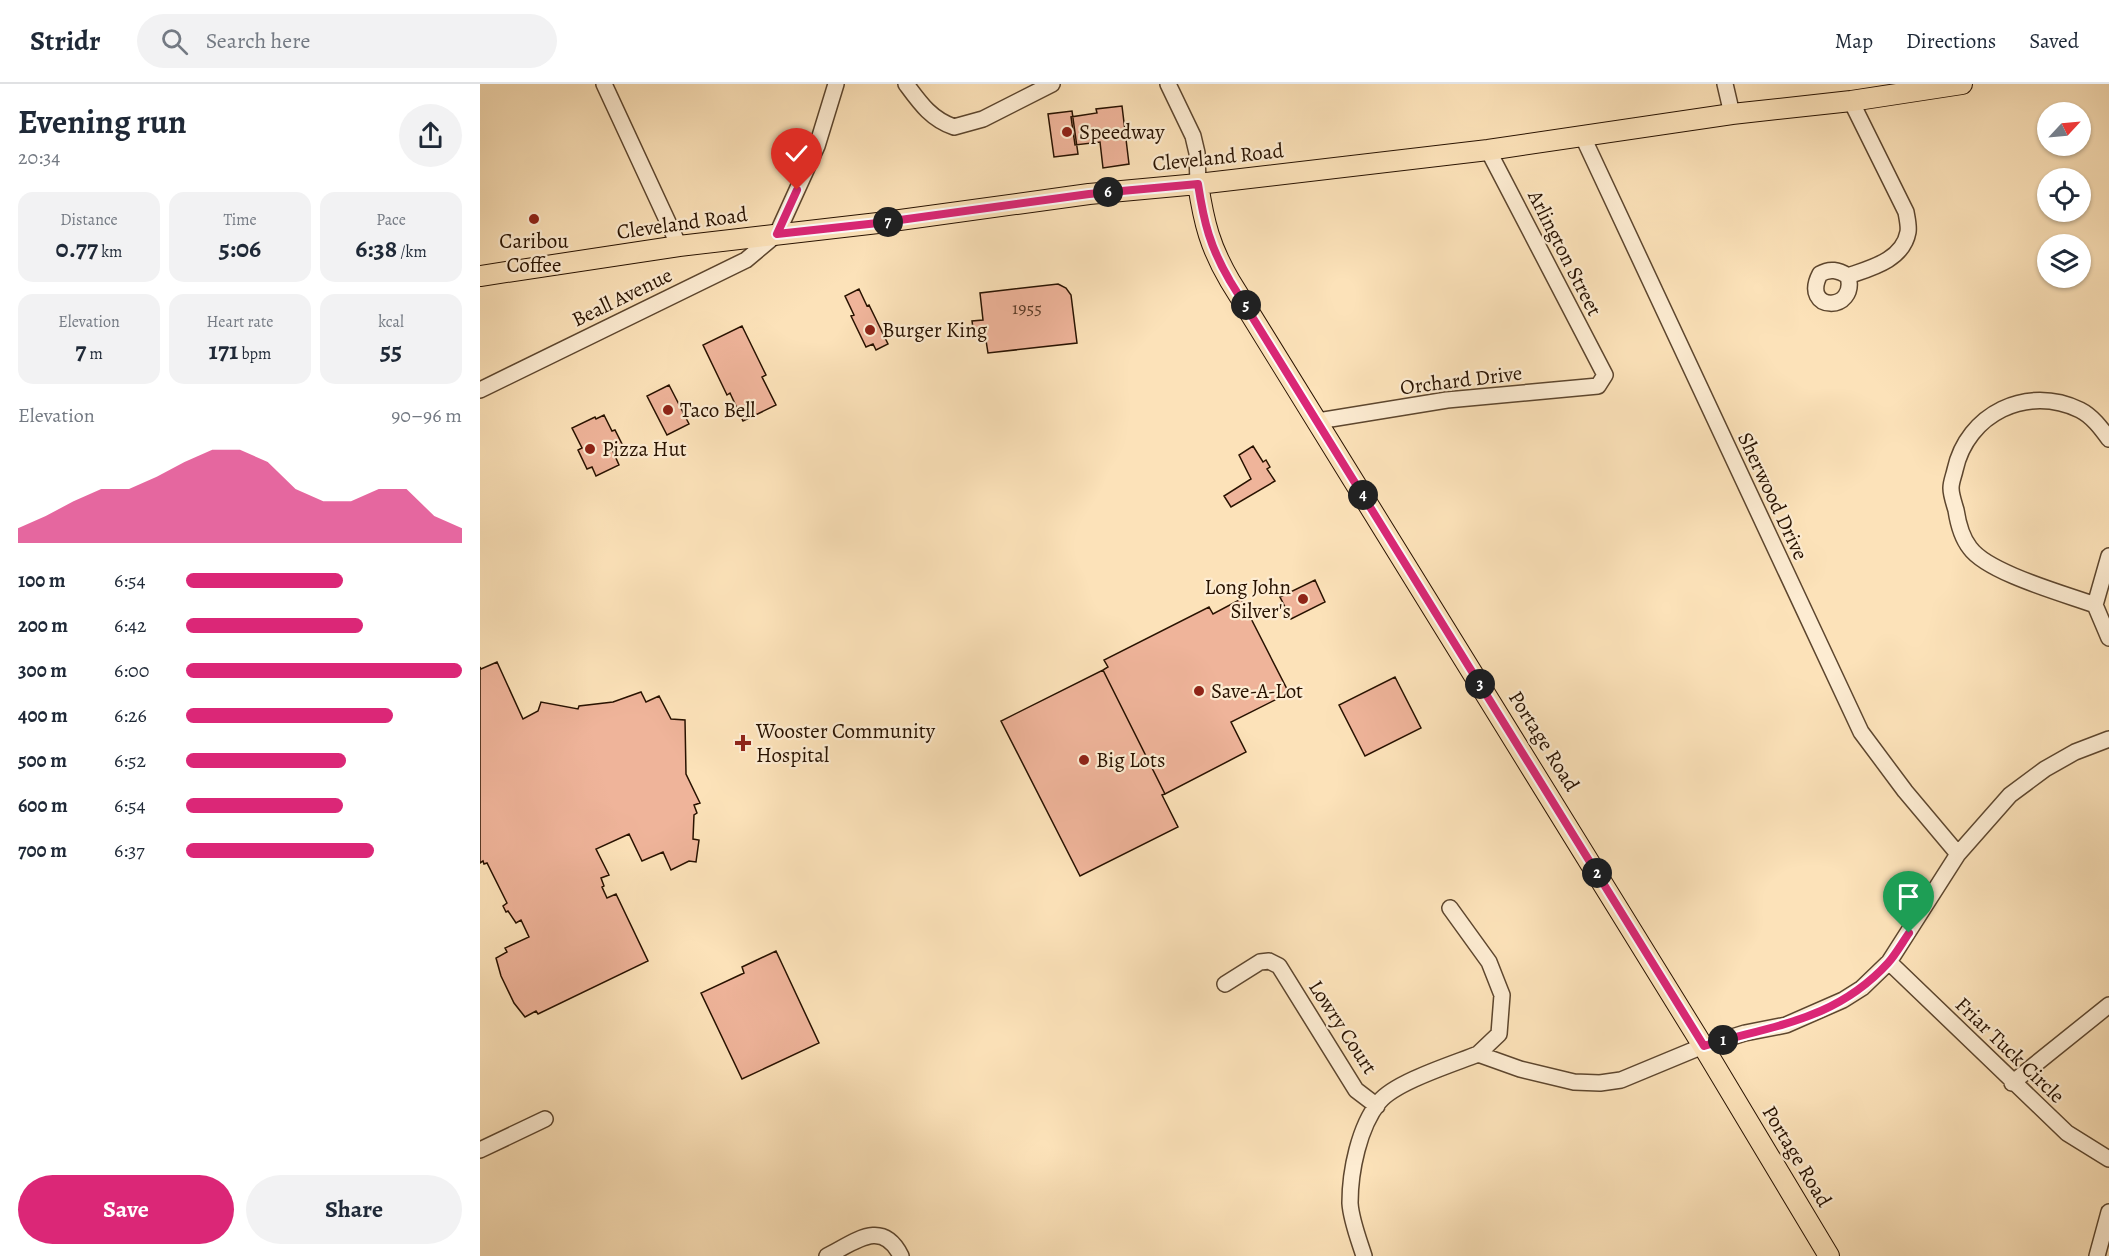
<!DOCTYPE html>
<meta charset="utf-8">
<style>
body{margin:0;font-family:Alegreya,serif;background:#f2f2f3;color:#1f2937;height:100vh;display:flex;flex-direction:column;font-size:22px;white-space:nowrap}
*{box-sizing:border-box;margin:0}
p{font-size:20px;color:#747a83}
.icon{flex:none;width:33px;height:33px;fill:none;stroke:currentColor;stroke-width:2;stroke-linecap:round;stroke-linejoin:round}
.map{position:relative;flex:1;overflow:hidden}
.panel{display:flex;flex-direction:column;background:#fff;width:480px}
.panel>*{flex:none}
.needle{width:39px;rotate:64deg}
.fabs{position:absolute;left:1557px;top:18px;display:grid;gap:12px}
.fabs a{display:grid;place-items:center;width:54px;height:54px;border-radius:50%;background:#fff;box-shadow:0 2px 4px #0004;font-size:30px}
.pin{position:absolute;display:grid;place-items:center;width:51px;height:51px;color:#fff;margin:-62px -26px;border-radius:50% 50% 50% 0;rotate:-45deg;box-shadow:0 0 6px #0007}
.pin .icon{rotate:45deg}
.km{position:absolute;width:30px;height:30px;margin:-15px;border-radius:50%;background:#222;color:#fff;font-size:16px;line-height:30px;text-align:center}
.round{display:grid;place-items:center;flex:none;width:63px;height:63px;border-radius:32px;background:#f2f2f3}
.head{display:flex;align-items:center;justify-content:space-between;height:102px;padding:0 18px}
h1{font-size:33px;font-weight:700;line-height:45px}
.stats{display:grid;grid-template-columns:repeat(3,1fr);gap:9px;height:102px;padding:6px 18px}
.stats div{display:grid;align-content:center;border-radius:15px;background:#f2f2f3;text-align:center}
.stats b{font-size:26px;font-weight:700}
.stats small{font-size:16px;font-weight:400}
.stats p{font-size:16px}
.chart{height:168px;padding:12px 18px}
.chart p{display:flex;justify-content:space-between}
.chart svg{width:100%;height:108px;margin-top:6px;fill:#db2777;opacity:.7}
.action{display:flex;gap:12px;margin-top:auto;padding:12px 18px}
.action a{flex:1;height:69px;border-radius:36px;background:#db2777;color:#fff;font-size:24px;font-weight:700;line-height:69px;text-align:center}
.action a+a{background:#f2f2f3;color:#1f2937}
ul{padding:0 18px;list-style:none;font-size:20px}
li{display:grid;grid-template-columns:96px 72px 1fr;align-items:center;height:45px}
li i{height:15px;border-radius:8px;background:#db2777}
header{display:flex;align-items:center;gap:36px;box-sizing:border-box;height:84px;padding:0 30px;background:#fff;border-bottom:2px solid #e0e1e3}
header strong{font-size:28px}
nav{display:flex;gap:33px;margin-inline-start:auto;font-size:21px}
.search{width:420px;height:54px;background:#f2f2f3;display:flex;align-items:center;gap:15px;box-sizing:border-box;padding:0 21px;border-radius:33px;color:#747a83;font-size:22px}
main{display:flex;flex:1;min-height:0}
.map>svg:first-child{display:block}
.building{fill:#efb49a;stroke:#281200;stroke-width:1.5}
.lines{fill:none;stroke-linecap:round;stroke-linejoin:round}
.minor-casing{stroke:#5d462e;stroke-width:18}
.major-casing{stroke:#281200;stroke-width:22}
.minor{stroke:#fdecd2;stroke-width:15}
.major{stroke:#fce2b9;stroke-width:20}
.route-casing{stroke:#fff;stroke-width:12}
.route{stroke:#db2777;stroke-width:8}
.poi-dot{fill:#8f2418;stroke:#fdecd2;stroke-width:2}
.labels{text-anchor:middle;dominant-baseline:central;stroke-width:4.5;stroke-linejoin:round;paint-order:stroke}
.number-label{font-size:18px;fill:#5a3a26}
.poi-label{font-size:21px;fill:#281200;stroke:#fdecd2;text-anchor:start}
.street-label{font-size:21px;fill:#281200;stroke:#fdecd2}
</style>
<header>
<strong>Stridr</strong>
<div class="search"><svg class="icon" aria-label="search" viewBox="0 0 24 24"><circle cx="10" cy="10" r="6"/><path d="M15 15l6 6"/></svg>Search here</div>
<nav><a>Map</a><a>Directions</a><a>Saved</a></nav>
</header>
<main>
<section class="panel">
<div class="head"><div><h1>Evening run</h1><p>20:34</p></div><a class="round"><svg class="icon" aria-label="share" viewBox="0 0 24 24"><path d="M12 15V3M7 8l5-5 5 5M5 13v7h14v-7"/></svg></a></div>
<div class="stats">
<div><p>Distance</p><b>0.77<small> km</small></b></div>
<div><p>Time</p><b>5:06</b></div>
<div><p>Pace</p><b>6:38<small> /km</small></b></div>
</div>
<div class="stats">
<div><p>Elevation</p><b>7<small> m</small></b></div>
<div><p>Heart rate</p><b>171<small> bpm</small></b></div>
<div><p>kcal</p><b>55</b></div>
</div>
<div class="chart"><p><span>Elevation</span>90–96 m</p>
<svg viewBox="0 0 160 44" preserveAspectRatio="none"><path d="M0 44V38L10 33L20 27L30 22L40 22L50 17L60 11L70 6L80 6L90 11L100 22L110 27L120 27L130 22L140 22L150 33L160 38V44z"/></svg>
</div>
<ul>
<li><b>100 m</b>6:54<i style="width:57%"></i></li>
<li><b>200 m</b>6:42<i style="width:64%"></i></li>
<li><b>300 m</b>6:00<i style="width:100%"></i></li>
<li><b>400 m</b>6:26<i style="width:75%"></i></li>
<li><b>500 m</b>6:52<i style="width:58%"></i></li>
<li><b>600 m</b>6:54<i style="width:57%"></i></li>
<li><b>700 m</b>6:37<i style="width:68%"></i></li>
</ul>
<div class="action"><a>Save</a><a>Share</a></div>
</section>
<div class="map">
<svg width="1629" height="1172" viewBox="0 0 1629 1172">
<rect width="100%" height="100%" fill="#fce2b9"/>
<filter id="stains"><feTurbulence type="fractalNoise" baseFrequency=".00333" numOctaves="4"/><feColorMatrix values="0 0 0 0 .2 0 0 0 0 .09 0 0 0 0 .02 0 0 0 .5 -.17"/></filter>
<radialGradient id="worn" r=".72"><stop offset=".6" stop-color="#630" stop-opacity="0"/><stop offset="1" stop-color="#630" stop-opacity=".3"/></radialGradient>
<path class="building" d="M 642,22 L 649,80 L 623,84 L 620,58 L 595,61 L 591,33 L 617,29 L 616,25 Z
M 592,27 L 598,70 L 574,73 L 568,30 Z
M 578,200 L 586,204 L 591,211 L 597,259 L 508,269 L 505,250 L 494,251 L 492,237 L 503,236 L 500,209 Z
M 379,205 L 387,222 L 389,221 L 408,260 L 396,266 L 393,260 L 386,263 L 371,232 L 374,231 L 365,212 Z
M 262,242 L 286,291 L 282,293 L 296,321 L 263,337 L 250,309 L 247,311 L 223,261 Z
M 189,301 L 209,340 L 187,351 L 167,312 Z
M 124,331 L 132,347 L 135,346 L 142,360 L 132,365 L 139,381 L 116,392 L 112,383 L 107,385 L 98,366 L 102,364 L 92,344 L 115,333 L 116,335 Z
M 773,362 L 783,378 L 786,376 L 790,383 L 787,385 L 795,397 L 751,423 L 744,412 L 771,395 L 759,371 Z
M 835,496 L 845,518 L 811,535 L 800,513 Z
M 761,515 L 809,609 L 751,638 L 766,668 L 685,710 L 623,586 L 628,583 L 624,576 L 729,523 L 733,530 Z
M 17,578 L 43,635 L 58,627 L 61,618 L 98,625 L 99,622 L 133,618 L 161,608 L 166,618 L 179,612 L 191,635 L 205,636 L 206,690 L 220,719 L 214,721 L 217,729 L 214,731 L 213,755 L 219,756 L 216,778 L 209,777 L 191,786 L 183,768 L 162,777 L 149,750 L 116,765 L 129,791 L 121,794 L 124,802 L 122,803 L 127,814 L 136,810 L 168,877 L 58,930 L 56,927 L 45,933 L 34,919 L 21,892 L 16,874 L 27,868 L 25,864 L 49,853 L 41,836 L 36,839 L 28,827 L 26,828 L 23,822 L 27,819 L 7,779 L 4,780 L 3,777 L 0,779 L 0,583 L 1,585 Z
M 623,586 L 685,710 L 682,711 L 698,743 L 600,792 L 521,637 Z
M 915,593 L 941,644 L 885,672 L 859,621 Z
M 296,867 L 339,959 L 262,995 L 221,909 L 264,889 L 262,883 Z"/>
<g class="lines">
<g class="minor-casing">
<path id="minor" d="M 124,0 L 199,162
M 426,0 C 440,19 451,35 474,43 L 503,35 L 572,0
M 688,0 L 713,52 L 717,69 L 718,100
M 1245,0 L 1252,30
M 1102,51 L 1381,648 L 1425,707 L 1478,770
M 1368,192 C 1378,229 1320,228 1340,190 C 1350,184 1358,186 1368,192 C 1391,184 1423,176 1428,148 C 1429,142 1427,134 1426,128 L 1371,17
M 0,306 L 266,176 L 297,150 L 337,62 L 356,0
M 838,337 L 967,316 L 1118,302 L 1125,291 L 1008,66
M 1629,355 C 1621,344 1612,332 1600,326 C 1547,300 1487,330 1475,386 C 1474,391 1471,398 1471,404 C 1471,411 1474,419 1476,426 C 1478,439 1482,454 1490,464 C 1508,489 1585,510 1615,521 L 1629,472
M 1615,521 L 1629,554
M 970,824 L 1009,878 L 1022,911 L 1019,950 L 998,970
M 1409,878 L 1587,1049 L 1629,1075
M 745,900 L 780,878 L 789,877 L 799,882 L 876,1006 L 897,1022
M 1532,999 L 1629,921
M 0,1066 L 65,1035
M 347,1172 C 375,1158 402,1134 421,1172
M 884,1172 C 879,1156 871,1136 870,1119 C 870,1087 879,1043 899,1018 C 915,998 973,980 998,970 L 1040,985 L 1094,998 L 1120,999 L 1141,996 L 1223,962 L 1265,949 L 1306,941 L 1363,916 L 1382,904 L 1409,878 L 1478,770 L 1530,711 L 1565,685 L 1595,668 L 1629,655
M 1617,1172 L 1629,1128"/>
</g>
<g class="major-casing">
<path id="major" d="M 718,100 C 724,139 730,163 750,197 L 1223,962 L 1349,1172
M 0,192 L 199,162 L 398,139 L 609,110 L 718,100 L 1008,66 L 1252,30 L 1371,17 L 1482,0"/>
</g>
<use href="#minor" class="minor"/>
<use href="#major" class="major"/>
</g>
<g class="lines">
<g class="route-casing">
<path id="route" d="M 317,106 L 297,150 L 398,139 L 609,110 L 718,100 C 724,139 730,163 750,197 L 1224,962 C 1293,941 1355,937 1408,879 C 1416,870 1422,859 1429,849"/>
</g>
<use href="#route" class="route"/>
</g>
<g class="poi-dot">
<circle cx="587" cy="48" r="6"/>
<circle cx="54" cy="135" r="6"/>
<circle cx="390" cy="246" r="6"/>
<circle cx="188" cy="326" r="6"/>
<circle cx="110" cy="365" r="6"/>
<circle cx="823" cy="515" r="6"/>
<circle cx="719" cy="607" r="6"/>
<path d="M260 650h6v6h6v6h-6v6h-6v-6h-6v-6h6z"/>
<circle cx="604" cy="676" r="6"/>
</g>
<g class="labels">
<g class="number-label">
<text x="547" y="224">1955</text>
</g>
<g class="poi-label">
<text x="599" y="48">Speedway</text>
<text x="54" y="157" text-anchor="middle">Caribou<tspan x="54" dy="24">Coffee</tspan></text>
<text x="402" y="246">Burger King</text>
<text x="200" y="326">Taco Bell</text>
<text x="122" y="365">Pizza Hut</text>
<text x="811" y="503" text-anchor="end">Long John<tspan x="811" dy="24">Silver's</tspan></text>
<text x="731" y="607">Save-A-Lot</text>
<text x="276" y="647">Wooster Community<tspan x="276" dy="24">Hospital</tspan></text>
<text x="616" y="676">Big Lots</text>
</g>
<g class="street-label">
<text transform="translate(738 73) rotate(-6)">Cleveland Road</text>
<text transform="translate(202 139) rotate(-8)">Cleveland Road</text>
<text transform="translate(1085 169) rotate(63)">Arlington Street</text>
<text transform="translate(142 213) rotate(-26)">Beall Avenue</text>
<text transform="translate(981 296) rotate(-7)">Orchard Drive</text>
<text transform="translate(1293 412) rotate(65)">Sherwood Drive</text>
<text transform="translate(1064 657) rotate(58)">Portage Road</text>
<text transform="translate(863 943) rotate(57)">Lowry Court</text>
<text transform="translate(1530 966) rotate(44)">Friar Tuck Circle</text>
<text transform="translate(1317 1072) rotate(59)">Portage Road</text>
</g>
</g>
<rect width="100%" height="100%" filter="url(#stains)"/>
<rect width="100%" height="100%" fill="url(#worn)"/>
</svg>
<div class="fabs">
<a><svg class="needle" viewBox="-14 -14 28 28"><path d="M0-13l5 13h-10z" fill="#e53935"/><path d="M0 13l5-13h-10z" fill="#747a83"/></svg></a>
<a><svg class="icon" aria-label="locate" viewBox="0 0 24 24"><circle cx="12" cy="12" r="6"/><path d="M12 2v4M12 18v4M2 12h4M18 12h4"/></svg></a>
<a><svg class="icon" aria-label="layers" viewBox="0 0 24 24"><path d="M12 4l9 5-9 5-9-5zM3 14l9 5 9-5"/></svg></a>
</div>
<div class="pin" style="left:1429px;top:849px;background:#1e9e55"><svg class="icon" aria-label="arrive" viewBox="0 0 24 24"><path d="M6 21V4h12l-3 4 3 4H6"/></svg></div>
<div class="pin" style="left:317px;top:106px;background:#d93025"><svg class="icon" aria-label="check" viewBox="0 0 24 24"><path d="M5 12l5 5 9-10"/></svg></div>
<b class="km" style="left:1243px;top:956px">1</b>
<b class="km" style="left:1117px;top:789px">2</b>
<b class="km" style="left:1000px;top:600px">3</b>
<b class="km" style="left:883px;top:411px">4</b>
<b class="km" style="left:766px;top:221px">5</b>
<b class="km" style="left:628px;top:108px">6</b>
<b class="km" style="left:408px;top:138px">7</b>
</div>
</main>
